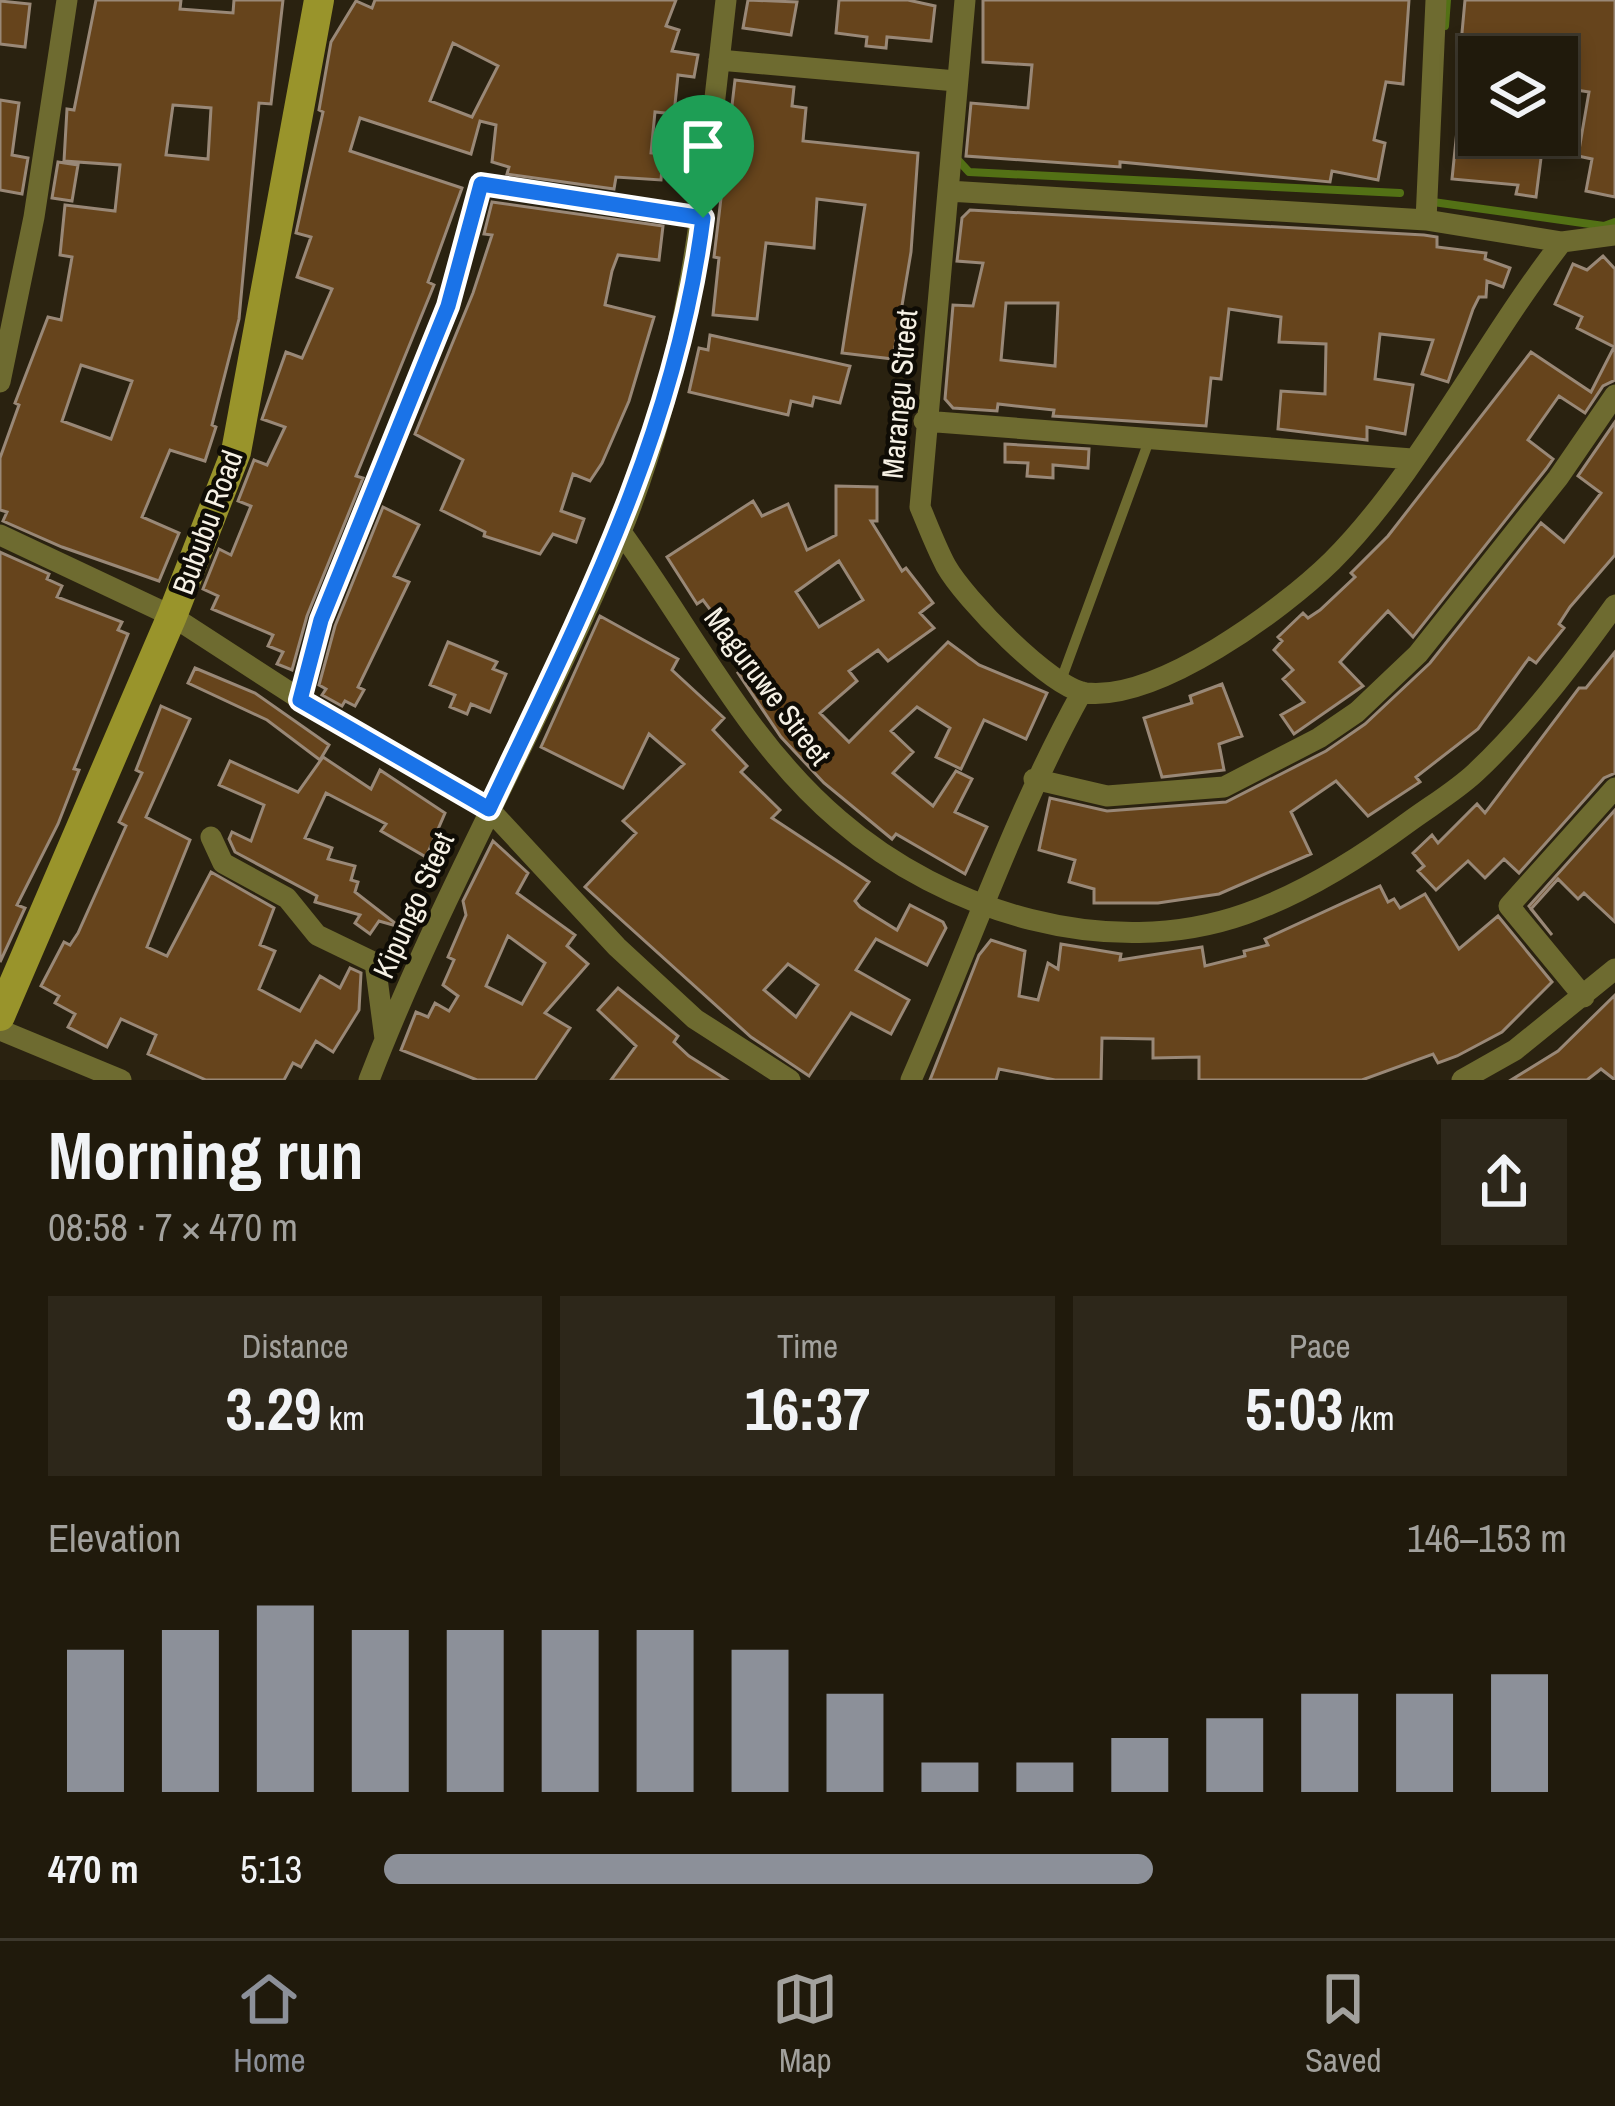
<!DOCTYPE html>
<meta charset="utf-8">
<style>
body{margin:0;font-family:"Archivo Narrow",sans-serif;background:#2d271a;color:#f1f3f6;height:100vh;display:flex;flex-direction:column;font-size:45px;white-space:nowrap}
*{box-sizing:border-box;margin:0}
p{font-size:39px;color:#a2a19d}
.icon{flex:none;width:66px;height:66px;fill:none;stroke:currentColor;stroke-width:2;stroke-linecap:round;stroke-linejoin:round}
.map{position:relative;height:1080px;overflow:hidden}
.panel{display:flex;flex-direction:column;background:#201a0c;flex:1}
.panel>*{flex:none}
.fabs{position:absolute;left:1458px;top:36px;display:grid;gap:24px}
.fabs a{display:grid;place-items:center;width:120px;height:120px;border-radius:0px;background:#201a0c;box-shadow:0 6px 18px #0003,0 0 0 3px #3d382d;font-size:60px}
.pin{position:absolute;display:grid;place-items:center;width:102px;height:102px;color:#fff;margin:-123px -51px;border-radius:50% 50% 50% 0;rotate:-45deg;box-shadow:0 0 12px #0007}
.pin .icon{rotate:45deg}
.round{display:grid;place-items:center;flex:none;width:126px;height:126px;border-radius:0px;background:#2d271a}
.headline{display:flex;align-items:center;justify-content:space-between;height:204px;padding:0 48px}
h1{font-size:66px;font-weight:700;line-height:90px}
.figures{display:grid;grid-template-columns:repeat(3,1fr);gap:18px;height:204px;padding:12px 48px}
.figures div{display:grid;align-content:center;border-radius:0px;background:#2d271a;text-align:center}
.figures b{font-size:60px;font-weight:700}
.figures small{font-size:33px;font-weight:400}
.figures p{font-size:33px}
.chart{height:336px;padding:24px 48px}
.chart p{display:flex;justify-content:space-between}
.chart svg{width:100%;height:216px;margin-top:12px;stroke:#8c9099;stroke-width:6}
ul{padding:0 48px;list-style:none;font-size:39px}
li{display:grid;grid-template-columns:192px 144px 1fr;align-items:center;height:90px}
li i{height:30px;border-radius:15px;background:#8c9099}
.tab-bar{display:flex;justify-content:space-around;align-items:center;height:168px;border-top:3px solid #3d382d;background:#201a0c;font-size:33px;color:#a2a19d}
.tab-bar a{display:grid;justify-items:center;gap:6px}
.tab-bar .on{color:#8c9099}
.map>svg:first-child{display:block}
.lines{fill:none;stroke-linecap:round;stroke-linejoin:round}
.stream{stroke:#537115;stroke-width:8}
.building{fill:#66441c;stroke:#987;stroke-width:3;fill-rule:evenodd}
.lane{stroke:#6e6b30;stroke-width:10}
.street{stroke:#6e6b30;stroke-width:21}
.secondary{stroke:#99942b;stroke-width:30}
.route-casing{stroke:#fff;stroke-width:24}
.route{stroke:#1a73e8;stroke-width:15}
.labels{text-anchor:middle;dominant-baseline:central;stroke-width:9;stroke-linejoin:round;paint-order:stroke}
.street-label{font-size:30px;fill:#f6f1e5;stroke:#0f0c05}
</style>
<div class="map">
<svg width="1615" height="1080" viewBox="0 0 1615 1080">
<rect width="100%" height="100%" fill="#2a2210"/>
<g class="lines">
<path class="stream" d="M 1445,26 L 1447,0
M 958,160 L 969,172 L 1400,193
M 1433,202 L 1604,226 L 1615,222"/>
</g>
<path class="building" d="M 96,0 L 181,0 L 180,9 L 233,13 L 234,0 L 283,0 L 271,104 L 259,103 L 239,319 L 212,425 L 216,427 L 205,461 L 170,450 L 142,517 L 179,533 L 159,581 L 62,547 L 3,521 L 7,512 L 0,510 L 0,458 L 19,405 L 15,403 L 48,317 L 61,320 L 72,257 L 60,255 L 65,205 L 115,211 L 120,165 L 64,161 L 67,109 L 74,110 ZM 173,105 L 211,108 L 208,159 L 166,155 ZM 81,365 L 132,381 L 111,439 L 62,421 Z
M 375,0 L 676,0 L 666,26 L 679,30 L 672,51 L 698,55 L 694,77 L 678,75 L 674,114 L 655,112 L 651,153 L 663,154 L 661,180 L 616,177 L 614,189 L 507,174 L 509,167 L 492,162 L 496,125 L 480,121 L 471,154 L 360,118 L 350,151 L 462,188 L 428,282 L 434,285 L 356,476 L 363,478 L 307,616 L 292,670 L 277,664 L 283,652 L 268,646 L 273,635 L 212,609 L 218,596 L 203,589 L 219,549 L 231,555 L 251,506 L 238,501 L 254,460 L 267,465 L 285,427 L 262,419 L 286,352 L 302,358 L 332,289 L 297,277 L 311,237 L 296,233 L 323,112 L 319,110 L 331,42 L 356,1 L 372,8 ZM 453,43 L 498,66 L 472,117 L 430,101 Z
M 748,0 L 797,2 L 791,35 L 743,28 Z
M 839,0 L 908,0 L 935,6 L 931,41 L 887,37 L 886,48 L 866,46 L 867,37 L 836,33 Z
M 983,0 L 1409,0 L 1403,84 L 1386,82 L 1374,140 L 1385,143 L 1378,180 L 1332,171 L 1330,182 L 1120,162 L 1120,167 L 966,156 L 971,103 L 1028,108 L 1032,65 L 983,62 Z
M 1465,0 L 1615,0 L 1615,197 L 1586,191 L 1592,159 L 1578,156 L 1589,92 L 1557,87 L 1557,57 L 1479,57 L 1479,78 L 1458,76 Z
M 0,1 L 30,4 L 25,47 L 0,44 Z
M 735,80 L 794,87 L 792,106 L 806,108 L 803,141 L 918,153 L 911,252 L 893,359 L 842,353 L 865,205 L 817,199 L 814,248 L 766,243 L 757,319 L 713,315 L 719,258 L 714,257 Z
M 0,100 L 19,103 L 12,155 L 28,158 L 22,194 L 0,190 Z
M 1457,130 L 1544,135 L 1536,197 L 1516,194 L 1518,185 L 1452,179 Z
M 58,162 L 78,165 L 72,201 L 52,198 Z
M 492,202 L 663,226 L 659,260 L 618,255 L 612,271 L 605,305 L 654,317 L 629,401 L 602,463 L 590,481 L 573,474 L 561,511 L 584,519 L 576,542 L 553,534 L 540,554 L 484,536 L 485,532 L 441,510 L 463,460 L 415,434 L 473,293 L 492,235 L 484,234 Z
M 970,210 L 1424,235 L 1437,237 L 1437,247 L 1486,253 L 1485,259 L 1510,268 L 1503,287 L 1487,281 L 1486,297 L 1479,297 L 1473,309 L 1448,382 L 1422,374 L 1433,340 L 1380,334 L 1375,379 L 1413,385 L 1405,434 L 1367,427 L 1367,440 L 1278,429 L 1281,391 L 1325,394 L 1326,344 L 1279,342 L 1281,317 L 1229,309 L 1221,379 L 1211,378 L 1206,426 L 1053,416 L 1054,410 L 998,404 L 997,411 L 953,408 L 945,399 L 953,305 L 973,306 L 983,263 L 957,261 L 962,218 ZM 1006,303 L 1058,303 L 1055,366 L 1001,360 Z
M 1603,256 L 1615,269 L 1615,380 L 1603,386 L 1585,413 L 1559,396 L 1528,440 L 1553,459 L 1546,469 L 1413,637 L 1388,611 L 1340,662 L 1363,686 L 1294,734 L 1281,715 L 1304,702 L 1283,679 L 1293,670 L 1274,650 L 1282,641 L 1278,637 L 1303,613 L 1308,618 L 1320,610 L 1355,577 L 1351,573 L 1388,536 L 1531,352 L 1591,392 L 1614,347 L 1577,328 L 1582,317 L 1555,304 L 1573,264 L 1587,270 Z
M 710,335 L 850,366 L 840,403 L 814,397 L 812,406 L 791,401 L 788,415 L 689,392 L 699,348 L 708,350 Z
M 1615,422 L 1615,555 L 1570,607 L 1559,624 L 1564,628 L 1536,663 L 1529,658 L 1478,729 L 1416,777 L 1420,782 L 1368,816 L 1336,781 L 1291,812 L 1311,854 L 1219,894 L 1158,903 L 1094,903 L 1094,889 L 1069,882 L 1075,860 L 1039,850 L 1050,798 L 1107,811 L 1226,802 L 1326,751 L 1365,724 L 1430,663 L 1541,523 L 1564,542 L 1601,493 L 1578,476 Z
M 1005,444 L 1089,449 L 1088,468 L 1053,465 L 1053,478 L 1027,476 L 1028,463 L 1005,462 Z
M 836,486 L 877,487 L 877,521 L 871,521 L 902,571 L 906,568 L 933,603 L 920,613 L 934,628 L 888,661 L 878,650 L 849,671 L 857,681 L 820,713 L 849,742 L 948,642 L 979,665 L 1047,693 L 1026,739 L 984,720 L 961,769 L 936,757 L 950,728 L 917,707 L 891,731 L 913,752 L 893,773 L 933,806 L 956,771 L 972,779 L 955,812 L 987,827 L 965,874 L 896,834 L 892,839 L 824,783 L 781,737 L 738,673 L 751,664 L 703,600 L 697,604 L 667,557 L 753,501 L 762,516 L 788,504 L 807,550 L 836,535 ZM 839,561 L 863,600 L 819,627 L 796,592 Z
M 383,507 L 419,525 L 394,576 L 409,582 L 358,687 L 364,690 L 355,706 L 345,701 L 342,706 L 322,695 L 326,689 L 319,685 L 335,626 Z
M 0,552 L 49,574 L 47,579 L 62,586 L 57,597 L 122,622 L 118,630 L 128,634 L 74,769 L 79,770 L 58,824 L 17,905 L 25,908 L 0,962 Z
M 600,616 L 678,659 L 672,670 L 724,718 L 713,730 L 747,766 L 741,772 L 780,810 L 772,818 L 869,882 L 855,901 L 860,907 L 897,930 L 910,905 L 943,922 L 946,928 L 927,965 L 876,939 L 856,970 L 909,1000 L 891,1034 L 851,1013 L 809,1076 L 751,1037 L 585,887 L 636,833 L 623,821 L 684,764 L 649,734 L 623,788 L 541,747 ZM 788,964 L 818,985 L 796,1017 L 764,990 Z
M 448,642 L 497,662 L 493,669 L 506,674 L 490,712 L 471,704 L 467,714 L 450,707 L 455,695 L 430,685 Z
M 1615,652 L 1615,773 L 1604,778 L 1519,873 L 1504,859 L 1485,878 L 1468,861 L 1436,890 L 1418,871 L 1424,866 L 1413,853 L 1432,835 L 1438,843 L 1477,804 L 1485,813 L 1579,688 L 1586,688 Z
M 195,668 L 255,693 L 329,745 L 320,760 L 267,720 L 188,683 Z
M 1222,684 L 1242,736 L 1219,744 L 1224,770 L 1162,777 L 1144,718 L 1192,703 L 1190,696 Z
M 161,706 L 190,719 L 146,817 L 190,840 L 147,947 L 167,956 L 211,872 L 274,908 L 260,945 L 275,951 L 259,989 L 300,1011 L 320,976 L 340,988 L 350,968 L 361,973 L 359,1010 L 333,1052 L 316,1041 L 301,1067 L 293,1063 L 284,1080 L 206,1080 L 148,1054 L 156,1035 L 121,1019 L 107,1047 L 68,1027 L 75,1014 L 55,1003 L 59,996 L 41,986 L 64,942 L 70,945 L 78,933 L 126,826 L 119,822 L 142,773 L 136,770 Z
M 323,757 L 371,789 L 380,770 L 445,813 L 426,857 L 381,831 L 386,824 L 326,793 L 305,838 L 332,848 L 328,859 L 355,866 L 351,880 L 358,882 L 355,892 L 400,927 L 379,921 L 370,934 L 355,923 L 360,915 L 315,902 L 317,896 L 235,852 L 229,839 L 232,832 L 251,841 L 264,805 L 219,785 L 230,761 L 298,792 Z
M 1615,810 L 1615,922 L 1584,893 L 1578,899 L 1558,879 L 1531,909 L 1552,935 L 1529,906 Z
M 493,841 L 528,873 L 517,893 L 575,935 L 567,946 L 588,964 L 545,1013 L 570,1028 L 535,1080 L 477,1080 L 401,1050 L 416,1012 L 428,1017 L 435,1003 L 449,1011 L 458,996 L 443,985 L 454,960 L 448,957 L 466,915 L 463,901 ZM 508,936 L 545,963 L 522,1004 L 486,986 Z
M 1380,886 L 1388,902 L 1394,899 L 1400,908 L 1425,894 L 1459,949 L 1498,916 L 1552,982 L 1502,1032 L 1457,1056 L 1438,1063 L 1433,1054 L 1362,1080 L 1199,1080 L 1199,1057 L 1153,1058 L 1153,1039 L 1102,1038 L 1101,1080 L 1055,1080 L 999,1069 L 996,1080 L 930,1080 L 979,955 L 991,940 L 1025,951 L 1019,996 L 1038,1000 L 1048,963 L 1058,969 L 1061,944 L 1121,954 L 1120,960 L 1202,947 L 1205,966 L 1245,956 L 1244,951 L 1268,945 L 1265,939 Z
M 618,988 L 678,1036 L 674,1042 L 689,1056 L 727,1080 L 611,1080 L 636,1046 L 598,1010 Z
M 1615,995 L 1615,1080 L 1601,1069 L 1587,1080 L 1511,1080 L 1558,1051 Z"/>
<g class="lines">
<path class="lane" d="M 1060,683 L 1150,438"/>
<path class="street" d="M 965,0 L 920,507 C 928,526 936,547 946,566 C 964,598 1050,688 1086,693 C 1158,701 1282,610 1332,561 C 1419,474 1485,340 1562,242
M 719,60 L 956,81
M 948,191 L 1426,220 L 1562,242 L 1615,235
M 1426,220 L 1436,0
M 0,382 L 34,217 L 67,0
M 924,421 L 1412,459
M 621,532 C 691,628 747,742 839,820 C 945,912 1109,962 1245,914 C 1305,893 1360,858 1410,821 C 1432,805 1457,790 1476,772 C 1527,724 1574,662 1615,605
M 0,535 L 172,616 L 300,699 L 489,809 L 617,947 L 695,1019 L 790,1080
M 300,699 L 321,621 L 449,306 L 481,185 L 703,217
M 1034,779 L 1107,796 L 1224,787 L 1319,738 L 1357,712 L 1418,654 L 1558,478 L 1615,395
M 211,837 L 223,863 L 287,898 L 317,935 L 375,963 L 385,1039
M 1584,997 L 1509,906 L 1615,788
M 0,1030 L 121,1080
M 369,1080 C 441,893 543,718 620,534 C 691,362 705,182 726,0
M 911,1080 C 968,951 1013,816 1082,692
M 1462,1080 L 1515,1050 L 1615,969"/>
<path class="secondary" d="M 0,1016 L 172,616 L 236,452 L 319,0"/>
</g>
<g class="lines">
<g class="route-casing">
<path id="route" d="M 481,184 L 703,218 C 676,433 581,615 489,809 L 300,700 L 321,620 L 448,306 Z"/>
</g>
<use href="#route" class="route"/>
</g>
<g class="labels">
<g class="street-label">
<text transform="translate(899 394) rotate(-85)">Marangu Street</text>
<text transform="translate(207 522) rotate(-70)">Bububu Road</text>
<text transform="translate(768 686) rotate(53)">Maguruwe Street</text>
<text transform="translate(413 905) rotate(-66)">Kipungo Steet</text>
</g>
</g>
</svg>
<div class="fabs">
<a><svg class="icon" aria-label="layers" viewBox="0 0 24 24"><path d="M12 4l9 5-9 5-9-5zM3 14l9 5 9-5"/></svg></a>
</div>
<div class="pin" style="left:703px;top:218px;background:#1e9e55"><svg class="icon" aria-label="arrive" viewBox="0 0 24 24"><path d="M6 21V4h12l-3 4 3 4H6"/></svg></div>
</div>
<section class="panel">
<div class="headline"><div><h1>Morning run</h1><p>08:58 · 7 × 470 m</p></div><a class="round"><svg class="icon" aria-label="share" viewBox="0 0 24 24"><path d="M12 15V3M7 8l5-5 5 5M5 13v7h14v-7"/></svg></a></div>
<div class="figures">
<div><p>Distance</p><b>3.29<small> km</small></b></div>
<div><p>Time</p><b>16:37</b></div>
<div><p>Pace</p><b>5:03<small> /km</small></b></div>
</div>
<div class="chart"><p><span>Elevation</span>146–153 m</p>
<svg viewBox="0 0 160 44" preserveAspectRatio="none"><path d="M5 44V15M15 44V11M25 44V6M35 44V11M45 44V11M55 44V11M65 44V11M75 44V15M85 44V24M95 44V38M105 44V38M115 44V33M125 44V29M135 44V24M145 44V24M155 44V20"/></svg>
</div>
<ul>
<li><b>470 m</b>5:13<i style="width:65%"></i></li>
</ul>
</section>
<nav class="tab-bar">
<a class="on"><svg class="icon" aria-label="home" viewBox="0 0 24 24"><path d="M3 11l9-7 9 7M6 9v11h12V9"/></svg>Home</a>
<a><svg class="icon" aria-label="map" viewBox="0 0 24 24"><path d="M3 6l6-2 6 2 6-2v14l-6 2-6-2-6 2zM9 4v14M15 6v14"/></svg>Map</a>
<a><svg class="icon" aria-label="saved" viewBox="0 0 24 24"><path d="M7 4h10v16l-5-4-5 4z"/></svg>Saved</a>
</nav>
